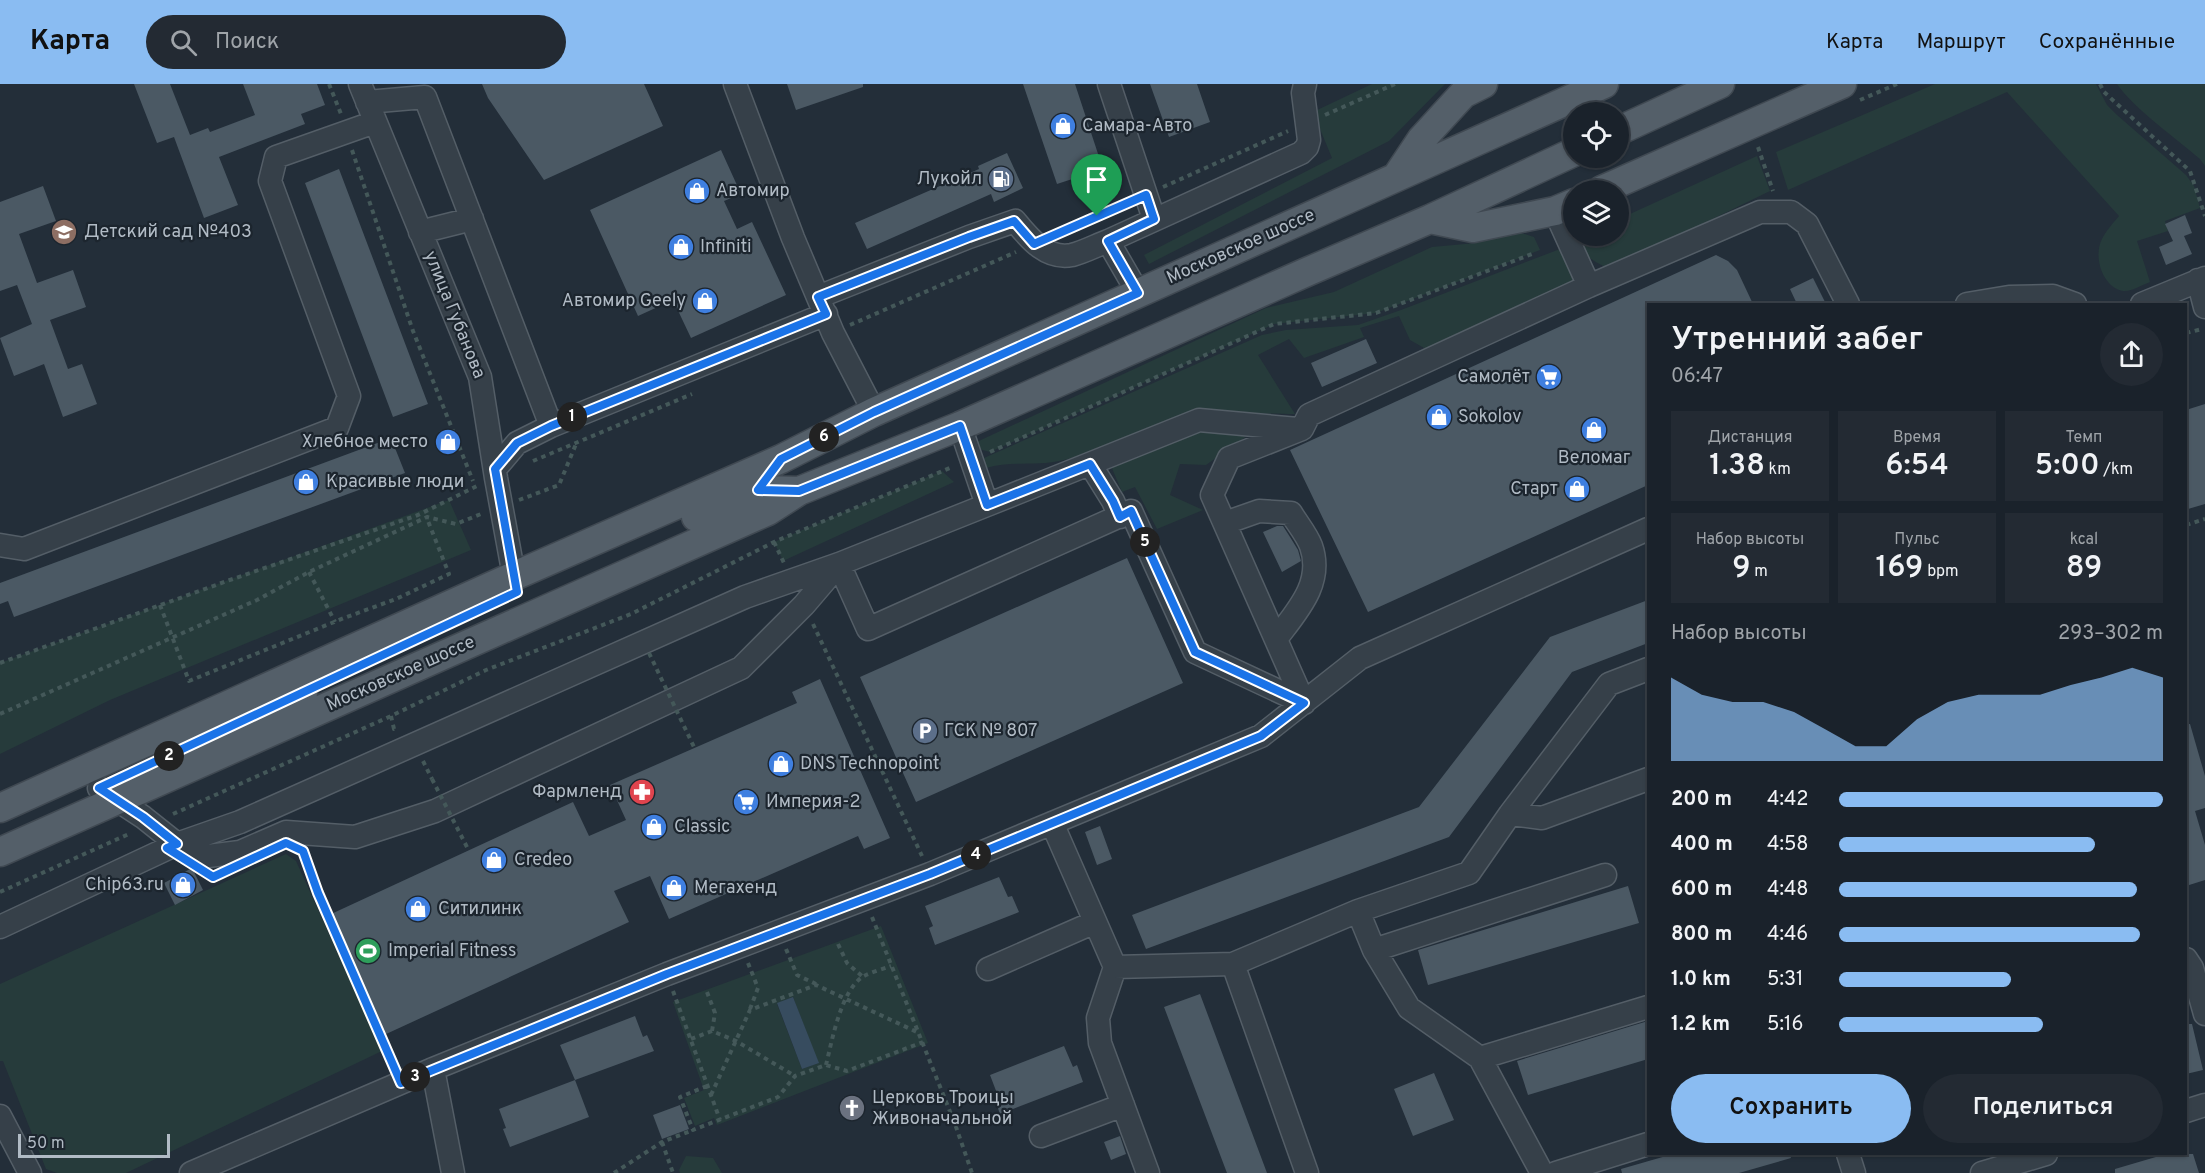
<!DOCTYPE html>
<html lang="ru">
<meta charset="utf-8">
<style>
body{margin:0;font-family:Overpass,sans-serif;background:#232a33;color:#f1f3f6;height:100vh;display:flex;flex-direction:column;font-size:22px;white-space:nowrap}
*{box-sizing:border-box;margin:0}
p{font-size:20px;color:#9fa4a9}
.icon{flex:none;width:33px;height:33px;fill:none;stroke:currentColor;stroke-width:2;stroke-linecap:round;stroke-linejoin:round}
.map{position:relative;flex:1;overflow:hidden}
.drawer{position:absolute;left:1647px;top:219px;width:540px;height:852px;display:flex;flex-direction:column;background:#1a222b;border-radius:0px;box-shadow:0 2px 4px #0004,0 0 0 2px #383f47}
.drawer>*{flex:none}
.tools{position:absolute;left:1563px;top:18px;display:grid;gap:12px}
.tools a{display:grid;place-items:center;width:66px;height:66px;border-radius:50%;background:#1a222b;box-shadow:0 2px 4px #0004,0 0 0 2px #383f47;font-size:30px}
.scale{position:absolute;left:18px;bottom:15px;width:152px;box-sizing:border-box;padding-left:6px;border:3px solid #b1bbc5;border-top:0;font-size:16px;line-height:21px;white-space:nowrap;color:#b1bbc5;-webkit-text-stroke:4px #1c252e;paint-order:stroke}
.pin{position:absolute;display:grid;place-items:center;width:51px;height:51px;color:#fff;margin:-62px -26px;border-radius:50% 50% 50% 0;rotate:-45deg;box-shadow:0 0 6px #0007}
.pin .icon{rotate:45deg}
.km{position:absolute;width:30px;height:30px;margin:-15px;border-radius:50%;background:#222;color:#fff;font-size:16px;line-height:30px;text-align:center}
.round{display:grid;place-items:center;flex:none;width:63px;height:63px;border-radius:32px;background:#232a33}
.head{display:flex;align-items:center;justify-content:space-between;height:102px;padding:0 24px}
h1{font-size:33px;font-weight:600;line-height:45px}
.figures{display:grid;grid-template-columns:repeat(3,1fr);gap:9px;height:102px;padding:6px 24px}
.figures div{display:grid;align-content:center;border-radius:0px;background:#232a33;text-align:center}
.figures b{font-size:30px;font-weight:600}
.figures small{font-size:16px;font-weight:400}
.figures p{font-size:16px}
.chart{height:168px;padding:12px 24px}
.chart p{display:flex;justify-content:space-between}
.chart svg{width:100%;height:108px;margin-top:6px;fill:#8abcf2;opacity:.7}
.button{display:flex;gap:12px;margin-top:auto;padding:12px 24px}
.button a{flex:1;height:69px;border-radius:36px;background:#8abcf2;color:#111;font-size:24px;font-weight:600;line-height:69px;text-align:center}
.button a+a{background:#232a33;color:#f1f3f6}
ul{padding:0 24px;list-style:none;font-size:20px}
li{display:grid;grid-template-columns:96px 72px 1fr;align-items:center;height:45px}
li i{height:15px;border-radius:8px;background:#8abcf2}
header{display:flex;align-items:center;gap:36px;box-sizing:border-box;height:84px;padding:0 30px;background:#8abcf2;color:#111}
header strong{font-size:28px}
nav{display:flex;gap:33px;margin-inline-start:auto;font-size:21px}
.search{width:420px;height:54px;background:#232a33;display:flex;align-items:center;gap:15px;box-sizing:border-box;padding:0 21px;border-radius:33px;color:#9fa4a9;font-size:22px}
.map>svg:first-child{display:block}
.green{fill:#263b3b;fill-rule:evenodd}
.water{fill:#374c5f}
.building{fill:#4b5964}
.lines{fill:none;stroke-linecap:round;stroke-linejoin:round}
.minor-casing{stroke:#545e67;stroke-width:25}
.major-casing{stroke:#404952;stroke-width:31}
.path{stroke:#445859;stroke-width:4;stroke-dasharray:4.5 4.5;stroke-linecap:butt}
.minor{stroke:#364049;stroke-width:22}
.major{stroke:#545f69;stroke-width:28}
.path-bridge{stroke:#445859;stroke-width:4;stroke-dasharray:4.5 4.5;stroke-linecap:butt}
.route-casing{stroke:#fff;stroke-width:12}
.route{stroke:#1a73e8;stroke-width:8}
.labels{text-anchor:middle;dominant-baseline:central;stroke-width:4.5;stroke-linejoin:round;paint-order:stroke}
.poi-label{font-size:18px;fill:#b1bbc5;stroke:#1c252e;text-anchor:start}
.street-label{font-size:18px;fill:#b1bbc5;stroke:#1c252e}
</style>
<header>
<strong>Карта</strong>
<div class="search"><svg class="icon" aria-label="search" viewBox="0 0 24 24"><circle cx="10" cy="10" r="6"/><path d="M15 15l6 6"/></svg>Поиск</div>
<nav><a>Карта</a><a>Маршрут</a><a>Сохранённые</a></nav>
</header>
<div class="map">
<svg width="2205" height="1089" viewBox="0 0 2205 1089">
<rect width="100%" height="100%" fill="#232e39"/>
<path class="green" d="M 1372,0 L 1445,0 L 1389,57 L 1149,180 L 1144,171 L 1332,74 L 1313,28 Z
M 1935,0 L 2096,0 L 2107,21 L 2117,31 L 2186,91 L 2194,102 L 2200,124 L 2165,137 L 2168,147 L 2137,157 L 2150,198 C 2142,201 2131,208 2123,207 C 2102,203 2093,172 2102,155 C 2106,147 2113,139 2119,132 L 2007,8 L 1788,106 L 1776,68 Z
M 2117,0 L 2205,0 L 2205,82 L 2200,75 C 2177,55 2133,24 2117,0 Z
M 1757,72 L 1770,107 L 1610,185 C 1594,178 1582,170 1571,157 L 1583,152 L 1618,152 L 1619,135 Z
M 1515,147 L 1534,153 L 1540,166 L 1376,229 L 1274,240 L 990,368 L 968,362 L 1266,224 L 1334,208 L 1432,163 L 1476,159 Z
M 1560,165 L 1572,189 L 1574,205 L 1433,269 L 1410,256 L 1399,232 L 1360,244 L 1364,253 L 1304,274 L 1289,255 L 1258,271 L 1295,330 C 1262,330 1206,326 1176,334 C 1137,345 1102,367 1064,376 C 1037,383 1012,376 986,384 L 984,374 L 1262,251 L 1286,246 L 1358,241 L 1401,226 Z
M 1190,347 L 1251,349 L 1206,381 L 1180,380 L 1170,411 L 1203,426 L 1157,445 L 1135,403 L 1122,408 L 1111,382 Z
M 942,387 L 954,398 L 783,477 L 774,458 Z
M 449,416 L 471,466 L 110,616 L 0,670 L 0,579 Z
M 286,770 L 296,777 L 382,967 L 126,1089 L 57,1089 L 46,1085 L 3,977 L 0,977 L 0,900 Z
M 881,842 L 928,959 L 717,1041 L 714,1034 L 695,1042 L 684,1014 L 704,1006 L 673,918 ZM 793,913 L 818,979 L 802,985 L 777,920 Z
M 686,1072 L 713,1074 L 722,1089 L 680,1089 L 679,1086 Z"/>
<path class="water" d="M 793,913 L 819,979 L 802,985 L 777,919 Z"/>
<path class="building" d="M 134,0 L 170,0 L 190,51 L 208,44 L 210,48 L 255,31 L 243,0 L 317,0 L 325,21 L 301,30 L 305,40 L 219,73 L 238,121 L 204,134 L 174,53 L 157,59 Z
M 482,0 L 644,0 L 663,42 L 544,96 L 488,14 Z
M 787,0 L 863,0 L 863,3 L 796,26 Z
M 1023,0 L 1075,0 L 1103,85 L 1057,100 Z
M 1150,0 L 1197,0 L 1210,38 L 1169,53 Z
M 721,66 L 741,110 L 724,117 L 737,145 L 752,138 L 786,211 L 691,254 L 673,216 L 638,232 L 590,126 Z
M 1007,69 L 1023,104 L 994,118 L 991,110 L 867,165 L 855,139 L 979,85 L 978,82 Z
M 339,85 L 428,320 L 393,333 L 305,99 Z
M 43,102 L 56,137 L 19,150 L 37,199 L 73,186 L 86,223 L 50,236 L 68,285 L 82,280 L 97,320 L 63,333 L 44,280 L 14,292 L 0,254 L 32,240 L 17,201 L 0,207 L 0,118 Z
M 2185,131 L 2192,149 L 2184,152 L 2192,170 L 2166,181 L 2159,163 L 2173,157 L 2165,140 Z
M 1716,171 L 1728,177 L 1737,186 L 1753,220 L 1648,220 L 1648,401 L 1368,528 L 1290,366 Z
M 1813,194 L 1826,220 L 1797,220 L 1790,205 Z
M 1366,255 L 1377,279 L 1322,303 L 1311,279 Z
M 2205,320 L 2205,420 L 2188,425 L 2186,416 L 2186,326 Z
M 391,354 L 405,389 L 14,533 L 8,517 L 0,520 L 0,499 Z
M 1277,442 L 1283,442 L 1290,453 L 1298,466 L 1301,477 L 1282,488 L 1263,448 Z
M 1127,474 L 1183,599 L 916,718 L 860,593 Z
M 1648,516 L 1648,559 L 1572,588 L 1449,753 L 1146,865 L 1132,831 L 1419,723 L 1550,553 Z
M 820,595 L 890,754 L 864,765 L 858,752 L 669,835 L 650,792 L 614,807 L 629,838 L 384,951 L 329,831 L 573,718 L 589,752 L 626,736 L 610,701 L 797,619 L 792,608 Z
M 2186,640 L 2190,640 L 2205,692 L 2205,724 L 2195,727 L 2205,761 L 2205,796 L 2186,802 Z
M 1100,742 L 1112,775 L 1097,781 L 1085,748 Z
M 192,784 L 203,806 L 175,821 L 164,799 Z
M 999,793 L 1008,813 L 1012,812 L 1019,828 L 935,861 L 929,844 L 933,842 L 925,822 Z
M 1628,802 L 1639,839 L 1428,901 L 1418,866 Z
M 1200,910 L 1267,1089 L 1227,1089 L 1164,923 Z
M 635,932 L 643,953 L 647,951 L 654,967 L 575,996 L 589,1033 L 510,1063 L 503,1045 L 506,1044 L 499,1025 L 575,996 L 560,961 Z
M 1648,937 L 1648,975 L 1528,1011 L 1517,977 Z
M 2186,940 L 2192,940 L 2203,986 L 2186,990 Z
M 1064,962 L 1073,983 L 1077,981 L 1083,998 L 1000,1030 L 994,1013 L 998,1012 L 990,991 Z
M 1434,989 L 1454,1036 L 1413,1052 L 1394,1005 Z
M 680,1021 L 689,1045 L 662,1055 L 653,1031 Z
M 1120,1052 L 1126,1070 L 1111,1076 L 1104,1058 Z
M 1673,1070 L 1790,1070 L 1791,1074 L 1739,1089 L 1622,1089 L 1621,1085 Z
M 2166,1070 L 2193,1070 L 2199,1089 L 2115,1089 L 2115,1085 Z"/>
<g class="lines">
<g class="minor-casing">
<path id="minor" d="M 360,0 L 480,293 L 496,394 L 514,492
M 735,0 L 793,154 L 833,249 L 874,328
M 1109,0 L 1154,135
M 367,18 L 425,13 L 551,342
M 1555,127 L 1589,202
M 420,148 L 472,135
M 1108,157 L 1301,69 L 1307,63 L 1309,56 L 1303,9 L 1305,0
M 2198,196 L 2205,223
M 818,213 L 969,153 L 1015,137 C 1029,154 1046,176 1072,171 C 1084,168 1097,161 1108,157 L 1138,209
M 1967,220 L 2009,213 L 2053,212 L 2075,220
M 2142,220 L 2205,194
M 1090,380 L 1113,417 L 1120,433
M 495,385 L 517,359 L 551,342 L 826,230
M 987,421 L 1199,336 L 1298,345
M 1225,439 L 1259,427 L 1291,429 C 1297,439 1307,451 1311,462 C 1324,499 1297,527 1276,555
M 0,461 L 24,465 L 337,344 L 349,312 L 270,97 L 276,73 L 375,38
M 1304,619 L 1212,411 L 1229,374 L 1302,345 L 1309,331 L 1589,202 L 1760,128 L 1791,128 L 1807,140 L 1848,220
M 99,704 L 143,733 L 177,760 L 240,738 L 745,513 L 839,480 L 987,421 L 960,342
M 1510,730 L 1542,734 L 1648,695
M 1052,739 L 1115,883 L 1098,934 L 1100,959 L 1148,1089
M 1358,827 L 1374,866 L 1409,924 L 1480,974 L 1542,1089
M 0,843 L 177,760 L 208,772 L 240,768 L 286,748 L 355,753 L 435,727 L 741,584 L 804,521 L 839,480 L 868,545 L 1131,427 L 1195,568 L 1304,619
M 1374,866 L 1605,791
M 2186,875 L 2192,884 L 2205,930
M 1233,880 L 1307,1089
M 1115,883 L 1233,880 L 1358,827 L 1469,789 L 1510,730 L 1609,600 L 1648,585
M 988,885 L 1095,838
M 1480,974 L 1648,923
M 433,985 L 453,1089
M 2186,1027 L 2205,1021
M 0,1032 L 30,1089
M 1041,1052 L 1123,1021
M 1848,1070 L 1854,1089
M 191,1089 L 433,985 L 667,890 L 930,790 L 1261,652 L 1360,574 L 1648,445
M 1556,1089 L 1648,1060
M 1982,1089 L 2046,1070"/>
</g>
<g class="major-casing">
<path id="major" d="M 1618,47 L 1720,0
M 1397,92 L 1421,56 L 1463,10 L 1483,0
M 1602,106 L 1842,0
M 1430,135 L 1473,144 L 1555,127 L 1574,119
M 696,433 L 758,406 L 799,407
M 179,667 L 303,609
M 0,724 L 514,492 L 781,375 L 874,328 L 1604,0
M 0,768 L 768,427 L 799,407 L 960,342 L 1309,187 L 1430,135 L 1574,68"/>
</g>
<path class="path" d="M 329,0 L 341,30
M 2100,0 L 2104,8 L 2190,87 L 2205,132
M 1860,16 L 1897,0
M 1325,31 L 1395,0
M 1758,63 L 1773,107
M 352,66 L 413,247 L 473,397
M 1163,103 L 1288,47
M 1059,149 L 1129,118
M 850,241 L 1016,168
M 2186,249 L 2202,245
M 990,368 L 1274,240 L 1376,229 L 1532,170
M 533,377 L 692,310
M 519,416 L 559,401 L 576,360
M 2186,441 L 2205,435
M 774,458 L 784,479
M 309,488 L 335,538
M 160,521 L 189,597 L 344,534 L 396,515 L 449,490 L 426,432
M 813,540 L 922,772
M 0,579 L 227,497 L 418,431 L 477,402
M 0,630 L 257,516 L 309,488 L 427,433 L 456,440 L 481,430
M 391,632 L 394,645 L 398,644
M 423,677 L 432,695
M 173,730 L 391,632 L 486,586 L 631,530 L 774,458 L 952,383
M 303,768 L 318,809 L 393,982
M 0,808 L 131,749
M 872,833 L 955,1040 L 972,1089
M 838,860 L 847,879 L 863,893
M 786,865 L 797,891 L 816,900
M 748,879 L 758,904 L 750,925
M 673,907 L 720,1036
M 707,908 L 715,929 L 712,947
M 691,955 L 712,947 L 736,957 L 795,992
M 826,981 C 832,957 841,905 864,892 C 872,888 883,885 891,882
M 707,1002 L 680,1013 L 693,1046 L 778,1013 L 795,992 L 826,981 L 847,987 L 923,958
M 711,1011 L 750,926 L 816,901 L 919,949
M 662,1058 L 673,1089
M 614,1089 L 662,1058 L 693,1046"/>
<use href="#minor" class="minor"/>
<use href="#major" class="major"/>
<path class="path-bridge" d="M 649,569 L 694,663
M 432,695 L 469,767"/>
</g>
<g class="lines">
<g class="route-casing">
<path id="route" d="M 1146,111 L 1154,135 L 1108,157 L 1138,209 L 874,328 L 781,375 L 758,406 L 799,407 L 960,342 L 987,421 L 1090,380 L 1113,417 L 1120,433 L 1131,427 L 1195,568 L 1304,619 L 1261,652 L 930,790 L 667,890 L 401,999 L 318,809 L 303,767 L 286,759 L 213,793 L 167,764 L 177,760 L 143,733 L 99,704 L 517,508 L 495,385 L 517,359 L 551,342 L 826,230 L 818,213 L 969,153 L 1014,137 L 1034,160 Z"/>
</g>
<use href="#route" class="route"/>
</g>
<defs>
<g id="shop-disc" transform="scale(1.35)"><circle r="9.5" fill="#3f7fe0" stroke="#1c252e"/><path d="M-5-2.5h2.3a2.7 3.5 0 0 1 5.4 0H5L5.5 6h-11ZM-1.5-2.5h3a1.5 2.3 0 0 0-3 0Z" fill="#fff"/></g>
<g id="fuel-disc" transform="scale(1.35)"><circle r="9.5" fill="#5c6f8a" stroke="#1c252e"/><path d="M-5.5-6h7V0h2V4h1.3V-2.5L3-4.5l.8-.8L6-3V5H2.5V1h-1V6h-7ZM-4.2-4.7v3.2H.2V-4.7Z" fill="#fff"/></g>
<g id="school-disc" transform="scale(1.35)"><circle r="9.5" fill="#8d6e63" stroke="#1c252e"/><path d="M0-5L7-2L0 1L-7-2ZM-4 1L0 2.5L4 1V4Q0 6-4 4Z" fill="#fff"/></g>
<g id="supermarket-disc" transform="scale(1.35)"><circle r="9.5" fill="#3f7fe0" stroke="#1c252e"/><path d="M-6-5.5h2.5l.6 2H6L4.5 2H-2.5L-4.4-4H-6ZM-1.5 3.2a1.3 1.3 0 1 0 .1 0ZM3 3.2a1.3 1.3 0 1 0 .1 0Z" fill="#fff"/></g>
<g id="parking-disc" transform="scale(1.35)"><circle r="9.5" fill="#5c6f8a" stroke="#1c252e"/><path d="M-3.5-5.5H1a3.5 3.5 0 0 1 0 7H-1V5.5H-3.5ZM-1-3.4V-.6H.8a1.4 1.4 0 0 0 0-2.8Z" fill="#fff"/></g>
<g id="pharmacy-disc" transform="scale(1.35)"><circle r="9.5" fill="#e0444e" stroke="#1c252e"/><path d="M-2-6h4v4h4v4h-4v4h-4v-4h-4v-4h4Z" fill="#fff"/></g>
<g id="stadium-disc" transform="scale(1.35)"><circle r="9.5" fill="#2e9e5b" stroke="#1c252e"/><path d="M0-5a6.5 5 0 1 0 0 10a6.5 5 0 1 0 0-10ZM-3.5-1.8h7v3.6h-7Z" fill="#fff"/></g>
<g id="church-disc" transform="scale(1.35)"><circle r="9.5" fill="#6b7280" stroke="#1c252e"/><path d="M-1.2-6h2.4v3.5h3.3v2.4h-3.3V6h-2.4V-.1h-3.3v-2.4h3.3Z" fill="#fff"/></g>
</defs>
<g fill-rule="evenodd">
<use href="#shop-disc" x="1063" y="42"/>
<use href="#fuel-disc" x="1001" y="95"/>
<use href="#shop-disc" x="697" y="107"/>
<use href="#school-disc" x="64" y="148"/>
<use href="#shop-disc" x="681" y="163"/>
<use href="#shop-disc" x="705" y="217"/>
<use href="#supermarket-disc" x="1549" y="293"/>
<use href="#shop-disc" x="1439" y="333"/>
<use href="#shop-disc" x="1594" y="346"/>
<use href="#shop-disc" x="448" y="358"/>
<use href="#shop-disc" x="306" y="398"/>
<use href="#shop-disc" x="1577" y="405"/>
<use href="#parking-disc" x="925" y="647"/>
<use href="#shop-disc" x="781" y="680"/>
<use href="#pharmacy-disc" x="642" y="708"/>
<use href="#supermarket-disc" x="746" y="718"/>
<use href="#shop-disc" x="654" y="743"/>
<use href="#shop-disc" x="494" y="776"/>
<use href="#shop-disc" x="183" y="801"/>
<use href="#shop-disc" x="674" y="804"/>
<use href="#shop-disc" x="418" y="825"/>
<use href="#stadium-disc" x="368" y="867"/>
<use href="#church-disc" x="852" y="1024"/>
</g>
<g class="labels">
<g class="poi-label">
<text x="1082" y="42">Самара-Авто</text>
<text x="982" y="95" text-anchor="end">Лукойл</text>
<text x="716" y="107">Автомир</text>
<text x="84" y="148">Детский сад №403</text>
<text x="700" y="163">Infiniti</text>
<text x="686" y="217" text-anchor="end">Автомир Geely</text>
<text x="1530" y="293" text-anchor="end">Самолёт</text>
<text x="1458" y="333">Sokolov</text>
<text x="428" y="358" text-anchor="end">Хлебное место</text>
<text x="1594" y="374" text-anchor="middle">Веломаг</text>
<text x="326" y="398">Красивые люди</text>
<text x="1558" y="405" text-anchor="end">Старт</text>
<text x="944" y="647">ГСК № 807</text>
<text x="800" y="680">DNS Technopoint</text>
<text x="622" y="708" text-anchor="end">Фармленд</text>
<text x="766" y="718">Империя-2</text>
<text x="674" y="743">Classic</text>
<text x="514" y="776">Credeo</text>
<text x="164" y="801" text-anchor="end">Chip63.ru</text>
<text x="694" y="804">Мегахенд</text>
<text x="438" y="825">Ситилинк</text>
<text x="388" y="867">Imperial Fitness</text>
<text x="872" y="1014">Церковь Троицы<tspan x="872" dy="21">Живоначальной</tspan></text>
</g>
<g class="street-label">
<text transform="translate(1241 163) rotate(-24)">Московское шоссе</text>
<text transform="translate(454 231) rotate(68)">улица Губанова</text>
<text transform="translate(401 590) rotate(-24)">Московское шоссе</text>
</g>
</g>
</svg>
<div class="tools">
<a><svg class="icon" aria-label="locate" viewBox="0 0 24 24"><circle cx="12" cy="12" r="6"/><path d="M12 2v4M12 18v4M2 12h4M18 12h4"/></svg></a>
<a><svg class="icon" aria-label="layers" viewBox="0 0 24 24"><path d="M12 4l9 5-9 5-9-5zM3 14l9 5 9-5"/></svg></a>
</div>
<div class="scale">50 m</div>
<div class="pin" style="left:1097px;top:132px;background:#1e9e55"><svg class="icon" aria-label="arrive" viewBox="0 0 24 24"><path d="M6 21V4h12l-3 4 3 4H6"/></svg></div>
<b class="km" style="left:572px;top:333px">1</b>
<b class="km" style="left:169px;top:672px">2</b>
<b class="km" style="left:415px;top:993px">3</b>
<b class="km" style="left:976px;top:771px">4</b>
<b class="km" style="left:1145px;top:458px">5</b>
<b class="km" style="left:824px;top:353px">6</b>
<section class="drawer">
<div class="head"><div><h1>Утренний забег</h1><p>06:47</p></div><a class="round"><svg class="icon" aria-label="share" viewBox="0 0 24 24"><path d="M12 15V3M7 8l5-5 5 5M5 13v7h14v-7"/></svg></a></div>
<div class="figures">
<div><p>Дистанция</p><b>1.38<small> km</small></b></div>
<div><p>Время</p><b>6:54</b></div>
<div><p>Темп</p><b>5:00<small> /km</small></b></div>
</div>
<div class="figures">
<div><p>Набор высоты</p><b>9<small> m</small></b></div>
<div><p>Пульс</p><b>169<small> bpm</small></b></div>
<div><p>kcal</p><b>89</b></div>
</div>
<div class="chart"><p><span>Набор высоты</span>293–302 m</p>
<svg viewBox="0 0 160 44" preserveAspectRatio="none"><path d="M0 44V10L10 17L20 20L30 20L40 24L50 31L60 38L70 38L80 27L90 20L100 17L110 17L120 17L130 13L140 10L150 6L160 10V44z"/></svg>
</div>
<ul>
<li><b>200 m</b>4:42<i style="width:100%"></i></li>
<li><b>400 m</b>4:58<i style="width:79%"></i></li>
<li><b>600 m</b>4:48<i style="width:92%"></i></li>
<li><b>800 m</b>4:46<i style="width:93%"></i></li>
<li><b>1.0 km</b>5:31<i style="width:53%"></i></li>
<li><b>1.2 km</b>5:16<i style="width:63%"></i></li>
</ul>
<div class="button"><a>Сохранить</a><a>Поделиться</a></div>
</section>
</div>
